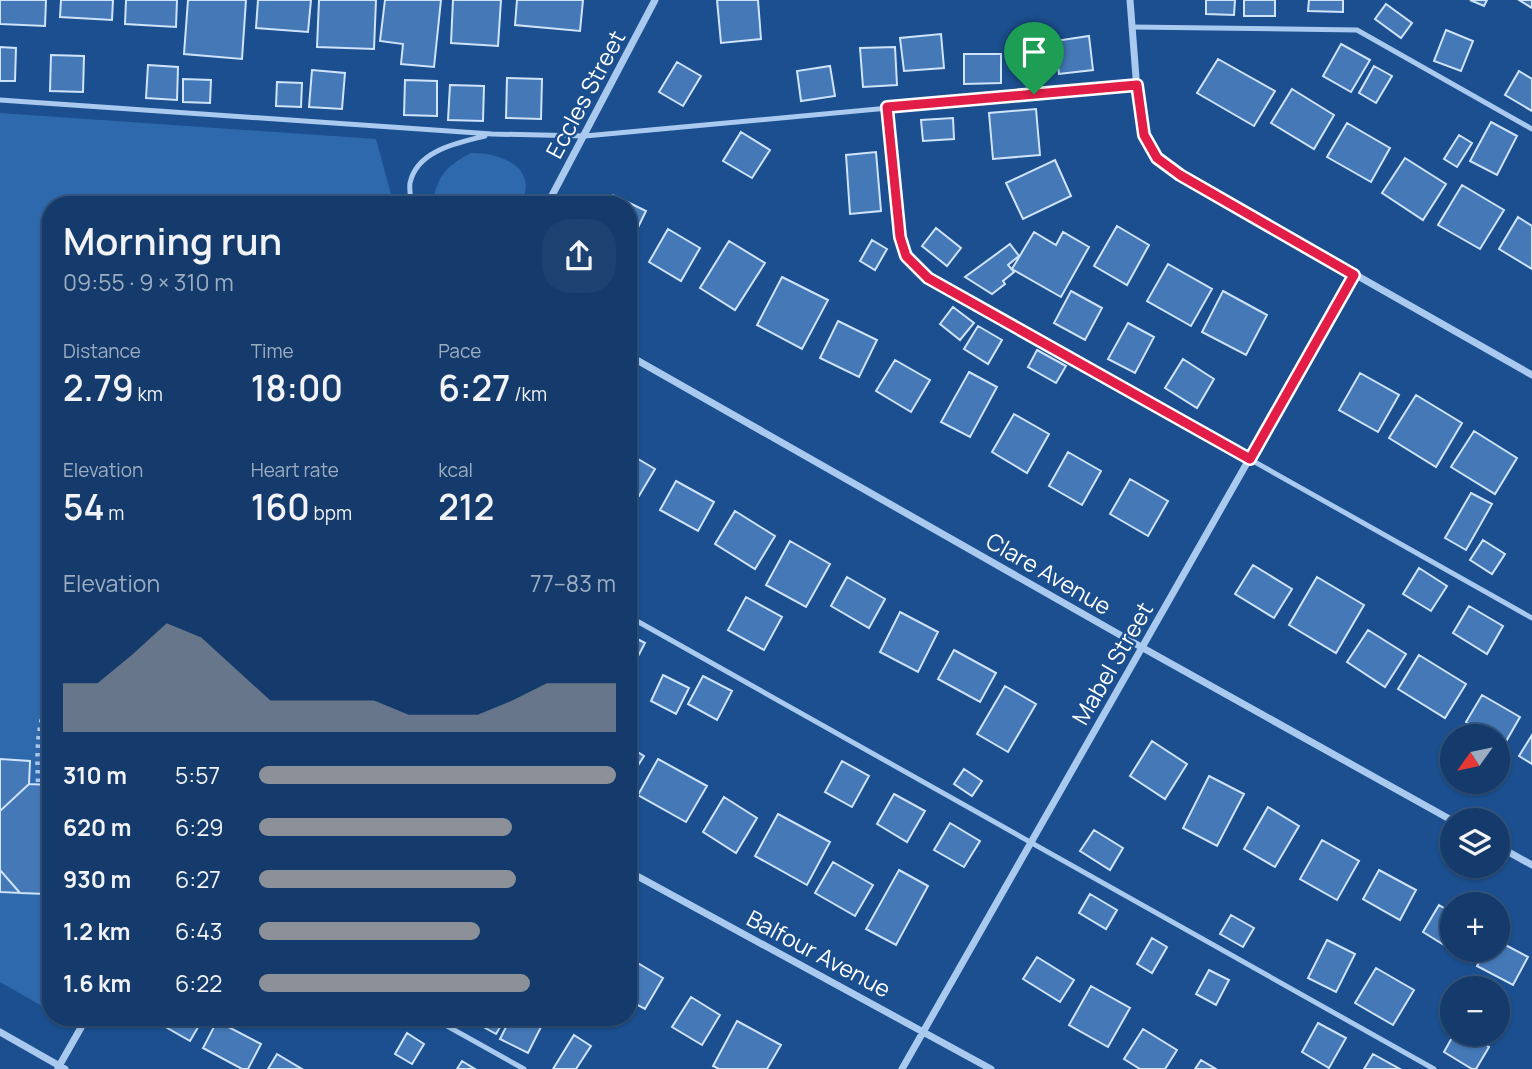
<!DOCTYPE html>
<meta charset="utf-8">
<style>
body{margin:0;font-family:Manrope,sans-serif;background:#1d4271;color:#f1f3f6;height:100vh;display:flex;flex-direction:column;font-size:26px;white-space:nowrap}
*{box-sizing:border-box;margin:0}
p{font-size:23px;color:#9dadc1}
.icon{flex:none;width:38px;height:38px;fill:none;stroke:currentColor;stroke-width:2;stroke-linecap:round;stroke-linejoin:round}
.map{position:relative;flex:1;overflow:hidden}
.panel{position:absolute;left:42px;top:196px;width:595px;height:830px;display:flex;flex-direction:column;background:#143b6b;border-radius:28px;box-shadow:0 2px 5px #0004,0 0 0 2px #33557e}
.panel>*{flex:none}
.needle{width:46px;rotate:237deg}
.fabs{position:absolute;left:1440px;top:724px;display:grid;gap:14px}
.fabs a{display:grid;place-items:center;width:70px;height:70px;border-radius:50%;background:#143b6b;box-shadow:0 2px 5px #0004,0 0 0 2px #33557e;font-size:35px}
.pin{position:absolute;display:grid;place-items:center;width:60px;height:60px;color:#fff;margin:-72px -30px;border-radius:50% 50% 50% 0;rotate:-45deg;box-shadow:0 0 7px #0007}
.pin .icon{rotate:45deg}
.round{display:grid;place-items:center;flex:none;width:74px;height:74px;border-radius:28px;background:#1d4271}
.head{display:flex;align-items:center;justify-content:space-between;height:119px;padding:0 21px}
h1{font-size:38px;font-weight:600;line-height:52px}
.figures{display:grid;grid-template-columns:repeat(3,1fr);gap:10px;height:119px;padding:7px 21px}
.figures div{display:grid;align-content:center}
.figures b{font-size:35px;font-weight:600}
.figures small{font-size:19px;font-weight:400}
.figures p{font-size:19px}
.chart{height:196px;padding:14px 21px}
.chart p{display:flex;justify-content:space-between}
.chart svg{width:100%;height:126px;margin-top:7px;fill:#8c9099;opacity:.7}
ul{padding:0 21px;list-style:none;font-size:23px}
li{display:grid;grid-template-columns:112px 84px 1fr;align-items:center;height:52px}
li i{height:18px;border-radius:9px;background:#8c9099}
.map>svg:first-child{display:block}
.green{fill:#2e69ad}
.building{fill:#4478b7;stroke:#cfe3fa;stroke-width:2}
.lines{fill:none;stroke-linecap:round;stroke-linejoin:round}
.path{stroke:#a9c9ee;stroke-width:4.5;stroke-dasharray:3.5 5;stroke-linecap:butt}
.lane{stroke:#a9c9ee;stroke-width:5}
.street{stroke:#a9c9ee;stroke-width:7}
.route-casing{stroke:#fff;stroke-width:14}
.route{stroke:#e11d48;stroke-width:9}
.labels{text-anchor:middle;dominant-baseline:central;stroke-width:5;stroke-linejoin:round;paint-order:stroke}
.street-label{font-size:23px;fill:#fff;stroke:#1b4f8f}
</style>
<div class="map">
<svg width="1532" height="1069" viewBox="0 0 1532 1069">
<rect width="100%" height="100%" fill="#1b4f8f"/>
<path class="green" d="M 0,113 L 376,139 L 394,205 L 51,205 L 51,991 L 42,1006 L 0,982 Z
M 471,153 C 500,152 541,168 520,205 L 433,205 C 436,177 446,166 471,153 Z"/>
<path class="building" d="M 0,0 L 46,0 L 45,26 L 0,24 Z
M 61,0 L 113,0 L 112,20 L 60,17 Z
M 126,0 L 177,0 L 176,27 L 125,24 Z
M 188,0 L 246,0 L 242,59 L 184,54 Z
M 258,0 L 311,0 L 308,32 L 256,28 Z
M 319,0 L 376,0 L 374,49 L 317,47 Z
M 385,0 L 441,0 L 434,67 L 401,64 L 403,44 L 380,41 Z
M 453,0 L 501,0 L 498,46 L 451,43 Z
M 517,0 L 583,0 L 580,31 L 515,25 Z
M 717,0 L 758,0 L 761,39 L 721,43 Z
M 1206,0 L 1235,0 L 1234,15 L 1206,14 Z
M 1244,0 L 1275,0 L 1275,16 L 1244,16 Z
M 1309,0 L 1343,0 L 1343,12 L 1308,11 Z
M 1470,0 L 1487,0 L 1484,6 Z
M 1519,0 L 1532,0 L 1532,8 Z
M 1386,4 L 1412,23 L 1401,38 L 1375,19 Z
M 1446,30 L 1473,41 L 1461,71 L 1434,61 Z
M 941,34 L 944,68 L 904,71 L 900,38 Z
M 1089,36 L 1093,70 L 1059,74 L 1055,41 Z
M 1341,44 L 1370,60 L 1351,92 L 1323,76 Z
M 0,47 L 16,48 L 15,81 L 0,81 Z
M 895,47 L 897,85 L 863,87 L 860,48 Z
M 964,54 L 1001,54 L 1001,83 L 964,84 Z
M 51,55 L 84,56 L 83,92 L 50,91 Z
M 1218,59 L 1275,91 L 1254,126 L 1197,93 Z
M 677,62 L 701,76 L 683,106 L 659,92 Z
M 148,65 L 178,67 L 177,100 L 146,98 Z
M 830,66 L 835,96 L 801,101 L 797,71 Z
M 1374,66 L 1392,76 L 1376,103 L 1359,93 Z
M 312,70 L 345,73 L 342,109 L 309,107 Z
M 1519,71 L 1532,79 L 1532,111 L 1505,95 Z
M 507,78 L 542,79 L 541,119 L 506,118 Z
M 183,79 L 211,80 L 210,103 L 183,102 Z
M 405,80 L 437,81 L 437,116 L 404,115 Z
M 277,82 L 302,83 L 301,107 L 276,106 Z
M 450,85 L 484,86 L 483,121 L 448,120 Z
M 1292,89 L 1334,115 L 1314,149 L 1271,123 Z
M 1036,109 L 1040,155 L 993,159 L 989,113 Z
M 953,118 L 954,139 L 923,141 L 921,120 Z
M 1491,122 L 1517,136 L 1497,175 L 1470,161 Z
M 1347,123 L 1390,148 L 1371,182 L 1327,157 Z
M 741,132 L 770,150 L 752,178 L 723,161 Z
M 1459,135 L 1472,143 L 1457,167 L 1444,159 Z
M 876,152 L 881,211 L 850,214 L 846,155 Z
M 1405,158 L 1446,184 L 1423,220 L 1382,193 Z
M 1055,160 L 1071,196 L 1023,219 L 1006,183 Z
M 1462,185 L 1504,210 L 1480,249 L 1438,225 Z
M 613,195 L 646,211 L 628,248 L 628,205 L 608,205 Z
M 1518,217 L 1532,226 L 1532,269 L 1499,249 Z
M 1117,226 L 1149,245 L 1127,285 L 1094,266 Z
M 936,228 L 961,248 L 947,266 L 922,246 Z
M 668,229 L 700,248 L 681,281 L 649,262 Z
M 1034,232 L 1056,245 L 1063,232 L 1089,247 L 1061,297 L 1012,269 Z
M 872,240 L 887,249 L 875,270 L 860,261 Z
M 729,241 L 765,263 L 735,310 L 700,288 Z
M 1010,244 L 1019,256 L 1008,265 L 1014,272 L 1003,281 L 1005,284 L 992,294 L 965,277 Z
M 1168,264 L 1212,289 L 1191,326 L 1147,301 Z
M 782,277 L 828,300 L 802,349 L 757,325 Z
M 1071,291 L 1102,308 L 1085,340 L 1054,323 Z
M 1223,291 L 1267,315 L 1246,355 L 1202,332 Z
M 953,307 L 974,323 L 960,340 L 940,324 Z
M 838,321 L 877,340 L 859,377 L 820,358 Z
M 1128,323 L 1154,337 L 1135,373 L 1108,359 Z
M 978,326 L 1002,340 L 988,364 L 964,349 Z
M 1037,350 L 1066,366 L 1056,383 L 1028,367 Z
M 1183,359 L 1214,379 L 1197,408 L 1165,388 Z
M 895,360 L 930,380 L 911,412 L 876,391 Z
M 969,372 L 997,387 L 970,437 L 941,422 Z
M 1360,373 L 1399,395 L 1378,432 L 1339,410 Z
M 1416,395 L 1462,423 L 1436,467 L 1389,438 Z
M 1014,414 L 1049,434 L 1027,473 L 992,452 Z
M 1474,431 L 1517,458 L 1495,494 L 1451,467 Z
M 1068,452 L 1101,471 L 1082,505 L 1049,486 Z
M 628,453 L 655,469 L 639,496 L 628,490 Z
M 1130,479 L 1168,501 L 1148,536 L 1110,514 Z
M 676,481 L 714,502 L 698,531 L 660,510 Z
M 1471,493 L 1492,504 L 1466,550 L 1445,538 Z
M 735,511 L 775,536 L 755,569 L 715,544 Z
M 1483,540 L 1505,554 L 1492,574 L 1470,560 Z
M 790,541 L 830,564 L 806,607 L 766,585 Z
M 1253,565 L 1292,589 L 1274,618 L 1235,594 Z
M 1419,568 L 1447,586 L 1431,611 L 1403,594 Z
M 847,577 L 885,599 L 869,628 L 831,606 Z
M 1317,577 L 1364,605 L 1336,653 L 1289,625 Z
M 746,597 L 782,617 L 764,650 L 728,630 Z
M 1469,606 L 1503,626 L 1487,654 L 1453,633 Z
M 900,612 L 938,632 L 918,672 L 880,652 Z
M 1368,630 L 1406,654 L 1385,687 L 1347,662 Z
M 628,634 L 645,643 L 635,662 L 628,658 Z
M 954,650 L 996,673 L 980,702 L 938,679 Z
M 1419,655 L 1466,684 L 1445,718 L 1398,689 Z
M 663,675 L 689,688 L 676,714 L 651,701 Z
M 703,676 L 732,691 L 717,720 L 688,704 Z
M 1005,686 L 1036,704 L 1008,752 L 977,734 Z
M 1482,695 L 1520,717 L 1504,745 L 1498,741 L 1498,737 L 1490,737 L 1466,722 Z
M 1532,735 L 1532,764 L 1519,756 Z
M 1152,741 L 1187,764 L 1165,799 L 1130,776 Z
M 628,746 L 644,756 L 628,781 Z
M 0,759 L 30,761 L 29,784 L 0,811 Z
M 658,759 L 707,786 L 686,822 L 638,795 Z
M 842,761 L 869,776 L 852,807 L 825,792 Z
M 964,769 L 982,781 L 972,796 L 954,784 Z
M 1209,776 L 1244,794 L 1217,846 L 1183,828 Z
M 29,784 L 51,785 L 51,891 L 47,894 L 20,893 L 0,870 L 0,811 Z
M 894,794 L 925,811 L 907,842 L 877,824 Z
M 724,797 L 757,818 L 736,853 L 703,832 Z
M 1268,807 L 1299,826 L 1275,867 L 1244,849 Z
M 778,814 L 830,842 L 807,885 L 755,856 Z
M 950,823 L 980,841 L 964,867 L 934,850 Z
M 1094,830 L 1123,848 L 1110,870 L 1080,851 Z
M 1322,840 L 1359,861 L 1337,900 L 1300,879 Z
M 833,862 L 873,885 L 855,916 L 815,893 Z
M 0,870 L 20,893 L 0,892 Z
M 899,870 L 928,886 L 896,945 L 866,929 Z
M 1379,870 L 1416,890 L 1400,920 L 1363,899 Z
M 1090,894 L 1117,910 L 1106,929 L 1079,913 Z
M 1439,905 L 1452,913 L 1452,950 L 1423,932 Z
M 1231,915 L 1254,928 L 1243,947 L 1220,934 Z
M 1152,938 L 1167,947 L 1152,973 L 1137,964 Z
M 1327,940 L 1355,954 L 1336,992 L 1308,978 Z
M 1498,941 L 1528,957 L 1513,985 L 1477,966 L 1485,950 L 1498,950 Z
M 1037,957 L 1074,980 L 1060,1002 L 1023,979 Z
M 636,962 L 663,978 L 645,1009 L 628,1000 L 628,974 Z
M 1376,968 L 1414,990 L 1393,1025 L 1355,1003 Z
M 1209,970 L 1229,980 L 1216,1005 L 1196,994 Z
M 1091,986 L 1130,1008 L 1108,1047 L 1069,1025 Z
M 691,997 L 720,1015 L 702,1045 L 672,1027 Z
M 148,1017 L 204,1017 L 190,1041 Z
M 475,1017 L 506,1017 L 496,1034 L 473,1021 Z
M 511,1017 L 525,1017 L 542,1025 L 528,1053 L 500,1039 Z
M 217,1021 L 261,1044 L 248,1069 L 242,1069 L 203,1048 Z
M 737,1021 L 781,1045 L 767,1069 L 719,1069 L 713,1066 Z
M 1318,1023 L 1346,1038 L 1329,1068 L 1302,1052 Z
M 1143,1029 L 1177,1050 L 1165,1069 L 1140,1069 L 1124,1059 Z
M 407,1033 L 424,1044 L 412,1064 L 395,1054 Z
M 1454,1034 L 1470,1034 L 1489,1047 L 1476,1069 L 1472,1069 L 1444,1052 Z
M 574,1035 L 591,1046 L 576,1069 L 553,1069 Z
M 277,1054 L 302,1069 L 268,1069 Z
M 1373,1054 L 1400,1069 L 1364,1069 Z
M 1201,1060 L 1216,1069 L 1195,1069 Z
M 462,1061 L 475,1069 L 457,1069 Z"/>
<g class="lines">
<path class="path" d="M 38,782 C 37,752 36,722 51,696
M 45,1006 L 51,1009"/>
<path class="lane" d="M 1132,27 L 1357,30 L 1532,129
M 0,100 L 492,134 L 585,136 L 1137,85
M 887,107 L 900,237 L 906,256 L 928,278 L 1532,618
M 411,205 C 411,198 409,189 410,183 C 417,150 458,143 485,136
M 628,616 L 1434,1069
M 431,1017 L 524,1069"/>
<path class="street" d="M 1130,0 L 1139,116 C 1147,148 1155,156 1180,175 L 1532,375
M 547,205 L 655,0
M 628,355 L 1143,648 L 1453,821
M 1498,846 L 1532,865
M 628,871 L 991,1069
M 0,1032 L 65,1069
M 58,1068 L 87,1017
M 902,1069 L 1354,275"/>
</g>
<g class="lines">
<g class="route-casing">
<path id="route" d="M 1137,85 L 1144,135 L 1157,158 L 1180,175 L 1354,275 L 1250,459 L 928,278 L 906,256 L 900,237 L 887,107 Z"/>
</g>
<use href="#route" class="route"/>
</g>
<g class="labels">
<g class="street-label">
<text transform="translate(585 94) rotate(-62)">Eccles Street</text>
<text transform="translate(1049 573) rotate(30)">Clare Avenue</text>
<text transform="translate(1112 663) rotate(-60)">Mabel Street</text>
<text transform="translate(819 953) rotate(28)">Balfour Avenue</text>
</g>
</g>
</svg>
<div class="fabs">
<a><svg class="needle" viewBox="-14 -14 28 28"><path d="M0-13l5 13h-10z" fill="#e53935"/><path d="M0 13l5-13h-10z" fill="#9dadc1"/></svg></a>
<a><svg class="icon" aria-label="layers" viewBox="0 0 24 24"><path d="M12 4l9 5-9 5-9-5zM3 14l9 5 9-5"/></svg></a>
<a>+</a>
<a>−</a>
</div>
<div class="pin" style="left:1034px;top:94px;background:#1e9e55"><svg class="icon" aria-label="arrive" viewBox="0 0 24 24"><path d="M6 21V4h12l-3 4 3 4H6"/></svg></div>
<section class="panel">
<div class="head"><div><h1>Morning run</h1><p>09:55 · 9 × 310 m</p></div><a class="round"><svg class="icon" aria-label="share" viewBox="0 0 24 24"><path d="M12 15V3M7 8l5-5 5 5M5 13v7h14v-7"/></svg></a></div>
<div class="figures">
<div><p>Distance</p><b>2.79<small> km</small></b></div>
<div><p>Time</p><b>18:00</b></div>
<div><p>Pace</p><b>6:27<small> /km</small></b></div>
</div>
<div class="figures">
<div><p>Elevation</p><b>54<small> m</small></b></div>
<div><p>Heart rate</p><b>160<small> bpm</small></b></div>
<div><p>kcal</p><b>212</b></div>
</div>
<div class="chart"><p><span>Elevation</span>77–83 m</p>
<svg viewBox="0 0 160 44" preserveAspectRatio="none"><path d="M0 44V27L10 27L20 17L30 6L40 11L50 22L60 33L70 33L80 33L90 33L100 38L110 38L120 38L130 33L140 27L150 27L160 27V44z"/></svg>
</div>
<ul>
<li><b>310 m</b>5:57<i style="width:100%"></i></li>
<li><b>620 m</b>6:29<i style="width:71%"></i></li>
<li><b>930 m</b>6:27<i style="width:72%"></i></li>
<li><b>1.2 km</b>6:43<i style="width:62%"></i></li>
<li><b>1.6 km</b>6:22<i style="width:76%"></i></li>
</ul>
</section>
</div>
